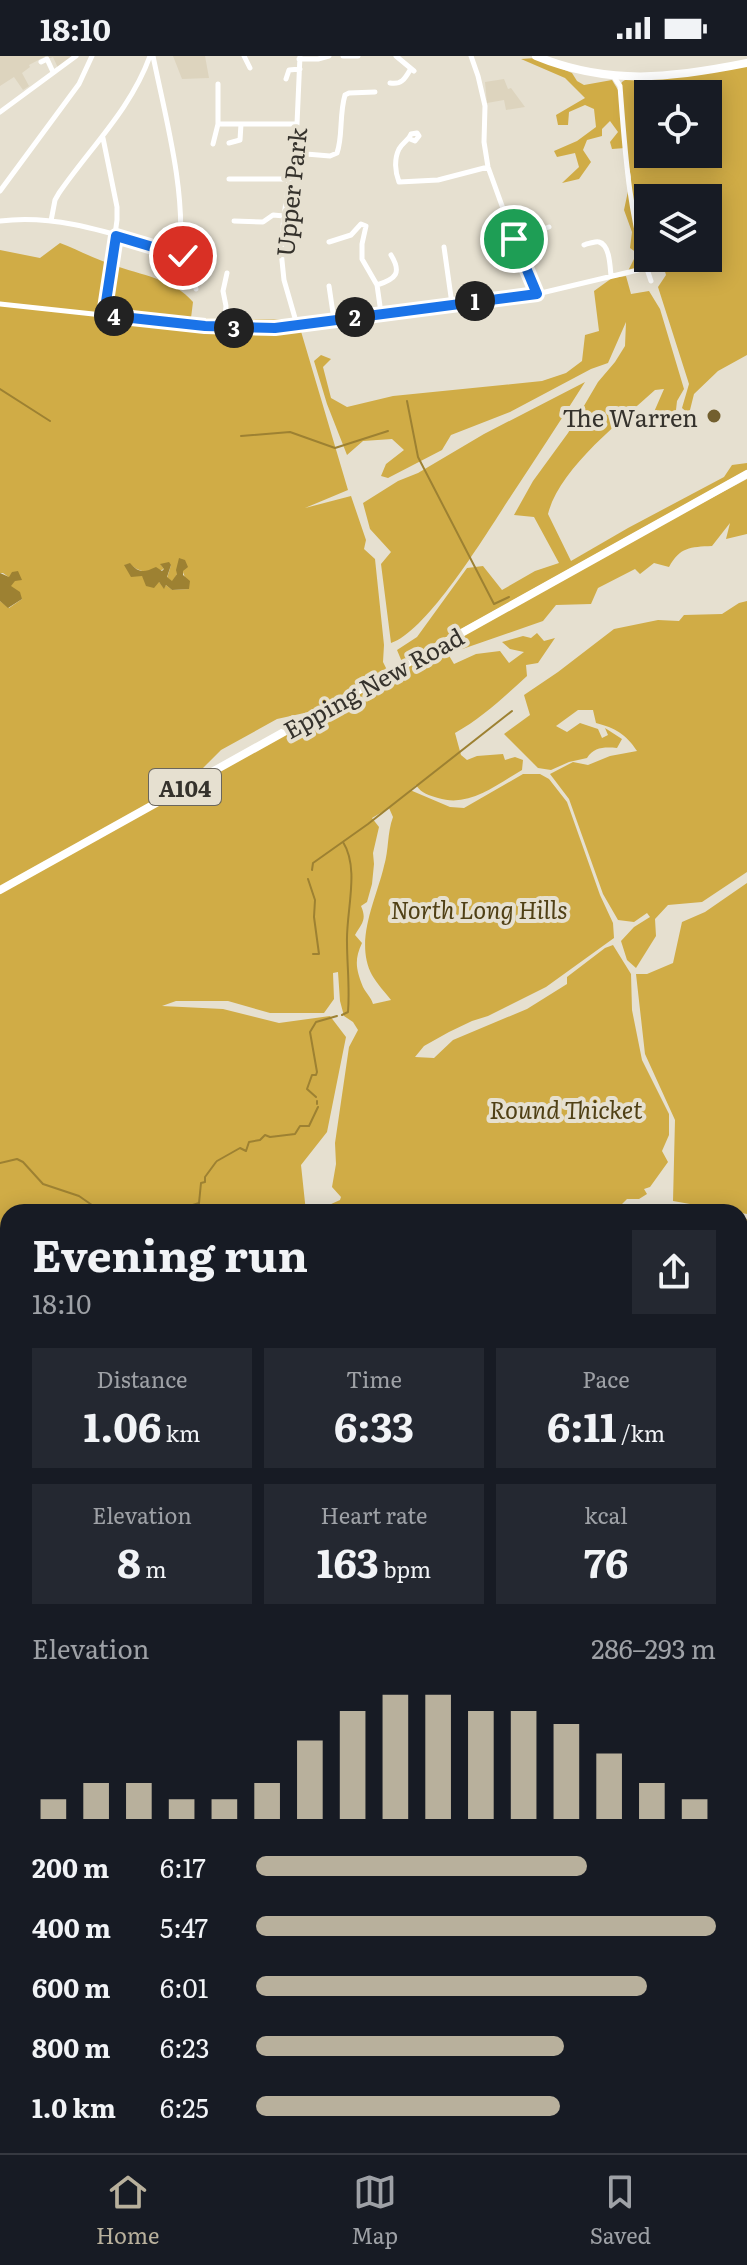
<!DOCTYPE html>
<meta charset="utf-8">
<style>
body{margin:0;font-family:Literata,serif;background:#242831;color:#f1f3f6;height:100vh;display:flex;flex-direction:column;font-size:30px;white-space:nowrap}
*{box-sizing:border-box;margin:0}
p{font-size:26px;color:#9ea1a6}
.icon{flex:none;width:44px;height:44px;fill:none;stroke:currentColor;stroke-width:2;stroke-linecap:round;stroke-linejoin:round}
.map{position:relative;flex:1;overflow:hidden}
.sheet{position:absolute;left:0px;top:1148px;width:748px;height:950px;display:flex;flex-direction:column;background:#171b24;border-radius:24px 24px 0 0;box-shadow:0 4px 20px #0003}
.sheet>*{flex:none}
.fabs{position:absolute;left:634px;top:24px;display:grid;gap:16px}
.fabs a{display:grid;place-items:center;width:88px;height:88px;border-radius:0px;background:#171b24;box-shadow:0 4px 20px #0003;font-size:40px}
.pin{position:absolute;display:grid;place-items:center;width:68px;height:68px;color:#fff;margin:-34px;border:4px solid #fff;border-radius:50%;box-shadow:0 2px 8px #0007}
.km{position:absolute;width:40px;height:40px;margin:-20px;border-radius:50%;background:#222;color:#fff;font-size:22px;line-height:40px;text-align:center}
.round{display:grid;place-items:center;flex:none;width:84px;height:84px;border-radius:0px;background:#242831}
.head{display:flex;align-items:center;justify-content:space-between;height:136px;padding:0 32px}
h1{font-size:44px;font-weight:700;line-height:60px}
.figures{display:grid;grid-template-columns:repeat(3,1fr);gap:12px;height:136px;padding:8px 32px}
.figures div{display:grid;align-content:center;border-radius:0px;background:#242831;text-align:center}
.figures b{font-size:40px;font-weight:700}
.figures small{font-size:22px;font-weight:400}
.figures p{font-size:22px}
.chart{height:224px;padding:16px 32px}
.chart p{display:flex;justify-content:space-between}
.chart svg{width:100%;height:144px;margin-top:8px;stroke:#b8b09c;stroke-width:6}
ul{padding:0 32px;list-style:none;font-size:26px}
li{display:grid;grid-template-columns:128px 96px 1fr;align-items:center;height:60px}
li i{height:20px;border-radius:10px;background:#b8b09c}
.status{display:flex;justify-content:space-between;align-items:center;height:56px;padding:0 40px;background:#171b24;direction:ltr}
.status svg{height:22px;fill:currentColor}
.tabs{display:flex;justify-content:space-around;align-items:center;height:112px;border-top:2px solid #363941;background:#171b24;font-size:22px;color:#9ea1a6}
.tabs a{display:grid;justify-items:center;gap:4px}
.tabs .on{color:#b8b09c}
.map>svg:first-child{display:block}
.built{fill:#ddd4be}
.green{fill:#d0ac46;fill-rule:evenodd}
.water{fill:#9d8132}
.lines{fill:none;stroke-linecap:round;stroke-linejoin:round}
.stream{stroke:#9d8132;stroke-width:2}
.street{stroke:#fff;stroke-width:5}
.primary{stroke:#fff;stroke-width:8}
.route-casing{stroke:#fff;stroke-width:16}
.route{stroke:#1a73e8;stroke-width:10}
.poi-dot{fill:#725f2e;stroke:#e6e0d0;stroke-width:3}
.labels{text-anchor:middle;dominant-baseline:central;stroke-width:8;stroke-linejoin:round;paint-order:stroke}
.shield{fill:#e6e0d0;stroke:#6a665d;stroke-width:2}
.shield-label{font-size:22px;font-weight:bold;fill:#35322c}
.street-label{font-size:24px;fill:#35322c;stroke:#e6e0d0}
.poi-label{font-size:24px;fill:#35322c;stroke:#e6e0d0;text-anchor:end}
.park-label{font-size:24px;font-style:italic;fill:#504015;stroke:#e6e0d0}
</style>
<div class="status"><b>18:10</b><svg viewBox="0 0 49 12"><path d="M0 12V9h3v3zM5 12V6h3v6zM10 12V3h3v9zM15 12V0h3v12zM26 1h20v11H26zM47 4h2v5h-2z"/></svg></div>
<div class="map">
<svg width="747" height="2097" viewBox="0 0 747 2097">
<rect width="100%" height="100%" fill="#e6e0d0"/>
<path class="built" d="M 0,0 L 74,0 L 58,12 L 53,1 L 48,3 L 46,0 L 29,9 L 30,11 L 22,17 L 29,30 L 23,34 L 14,21 L 0,30 Z
M 173,0 L 205,0 L 209,22 L 182,23 Z
M 504,23 L 508,33 L 511,32 L 525,51 L 506,54 L 504,44 L 487,47 L 485,26 Z"/>
<path class="green" d="M 535,2 L 572,17 L 577,25 L 584,29 L 612,24 L 618,34 L 622,26 L 628,22 L 747,9 L 747,299 L 718,315 L 694,338 L 689,358 L 682,352 L 689,328 L 658,231 L 666,219 L 661,202 L 708,202 L 708,142 L 648,142 L 648,195 L 642,193 L 643,203 L 636,213 L 628,215 L 637,197 L 630,192 L 632,176 L 624,154 L 631,121 L 625,92 L 612,93 L 610,86 L 618,76 L 610,65 L 602,73 L 602,80 L 587,84 L 583,94 L 591,106 L 579,123 L 562,127 L 579,111 L 575,97 L 557,101 L 554,95 L 577,85 L 596,71 L 594,53 L 585,49 L 569,56 L 568,69 L 558,69 L 556,59 L 585,42 L 565,22 L 521,3 ZM 648,38 L 708,38 L 708,98 L 648,98 Z
M 60,187 C 78,194 95,203 113,209 C 141,219 174,223 193,246 L 191,262 L 302,264 L 300,272 L 348,434 L 305,452 L 351,440 L 366,484 L 364,493 L 375,503 L 384,589 L 383,606 L 387,614 L 318,654 L 277,663 L 221,694 L 193,722 L 165,739 L 0,831 L 0,545 L 9,552 L 22,543 L 10,530 L 14,525 L 3,517 L 0,517 L 0,194 L 40,202 ZM 130,508 C 139,517 153,518 164,513 L 161,509 L 171,509 L 167,522 L 173,526 L 177,518 L 183,516 L 189,533 L 172,534 L 166,529 L 164,532 L 159,526 L 142,520 L 125,509 Z
M 626,220 L 631,238 L 649,235 L 660,253 L 684,333 L 677,345 L 676,354 L 682,356 L 683,362 L 666,367 L 654,356 L 664,333 L 655,334 C 621,365 559,413 548,458 L 571,505 L 628,472 L 724,421 L 732,409 L 747,407 L 747,414 L 402,606 L 397,594 L 417,581 L 467,512 L 483,510 L 502,534 L 535,515 L 559,507 L 534,461 L 514,459 L 533,425 L 568,377 L 598,326 L 615,306 L 625,290 L 626,266 L 608,307 L 591,313 L 510,356 L 451,379 L 442,394 L 388,422 L 381,420 L 386,408 L 404,394 L 392,383 L 363,385 L 347,399 L 327,348 L 314,305 L 321,299 L 331,303 L 323,311 L 331,342 L 347,351 L 393,340 L 542,325 L 566,317 L 582,305 L 585,279 L 599,275 L 594,235 L 612,222 Z
M 585,326 C 561,364 536,402 511,440 C 488,475 428,575 391,587 L 381,508 L 391,496 L 370,473 L 363,447 L 398,425 L 418,417 L 484,378 Z
M 747,423 L 747,478 L 726,483 L 730,467 L 712,490 C 690,491 680,491 669,511 L 654,507 L 640,518 L 635,513 L 598,532 L 591,548 L 556,549 L 543,565 L 448,598 L 454,608 L 476,598 L 500,595 L 509,607 L 524,596 L 510,593 L 502,586 L 523,580 L 531,582 L 537,577 L 544,585 L 555,582 L 538,607 L 526,609 L 527,620 C 504,641 482,662 455,677 L 461,699 L 467,704 L 477,700 L 503,698 L 505,704 L 515,701 L 523,704 L 522,714 C 496,729 469,752 438,742 C 429,739 422,738 416,729 L 410,734 L 450,751 L 464,752 L 523,718 L 540,718 L 549,723 L 567,746 L 600,839 L 613,867 L 614,882 L 546,931 L 488,960 L 472,965 L 449,976 L 424,990 L 415,1001 L 434,1002 L 453,984 L 527,953 L 567,928 L 567,921 L 605,892 L 613,889 L 631,918 L 632,954 L 642,1004 L 669,1058 L 669,1079 L 662,1095 L 668,1106 L 650,1131 L 644,1133 L 647,1138 L 639,1143 L 627,1143 L 616,1154 L 607,1156 L 327,1156 L 329,1149 L 340,1144 L 341,1141 L 332,1131 L 336,1108 L 335,1087 L 349,991 L 358,974 L 353,966 L 344,960 L 340,945 L 338,916 L 333,917 L 334,943 L 324,957 L 270,957 L 228,945 L 176,945 L 162,950 L 223,953 L 279,967 L 330,960 L 346,981 L 327,1076 L 301,1109 L 306,1156 L 8,1156 L 8,1587 L 0,1628 L 0,837 L 361,636 L 406,616 L 405,612 L 644,478 ZM 389,752 L 393,761 C 387,777 389,794 384,810 C 376,844 354,885 372,919 C 377,928 385,936 391,944 L 373,948 C 371,941 366,937 363,931 C 356,913 354,904 362,887 L 355,879 C 362,867 367,864 361,850 L 367,846 L 372,828 L 374,808 L 373,797 L 379,771 L 372,762 Z
M 747,545 L 747,816 L 702,846 L 668,849 L 655,863 L 656,880 L 636,912 L 627,904 L 621,885 L 634,871 L 650,861 L 647,857 L 634,866 L 618,864 L 603,838 L 569,743 L 550,718 L 573,706 L 588,709 L 610,700 L 637,695 C 626,678 615,672 596,667 L 593,654 L 578,654 L 556,670 L 567,676 L 580,667 L 598,673 L 602,682 L 608,679 L 605,672 L 622,683 L 617,692 C 604,691 594,691 587,702 L 569,706 L 551,714 L 538,712 L 504,678 L 530,659 L 524,639 L 558,616 L 614,573 L 658,564 L 679,565 L 684,559 L 722,558 L 739,547 Z
M 747,827 L 747,1158 L 673,1145 L 675,1064 L 645,998 L 636,918 L 647,918 L 673,907 L 682,866 L 705,856 Z
M 740,1162 L 747,1163 L 747,1667 L 740,1667 Z
M 0,1654 L 8,1654 L 8,2090 L 73,2090 L 66,2097 L 0,2097 Z
M 740,1689 L 747,1694 L 747,1878 L 740,1881 Z"/>
<path class="water" d="M 179,502 L 185,504 L 188,511 L 183,515 L 183,519 L 190,525 L 189,533 L 172,534 L 166,529 L 164,533 L 159,526 L 154,532 L 146,530 L 142,520 L 131,521 L 124,509 L 130,507 C 139,518 145,516 156,511 L 162,515 L 164,513 L 160,508 L 169,506 L 171,509 L 167,521 L 172,525 L 177,518 L 176,514 Z
M 18,515 L 22,524 L 15,525 L 11,530 L 20,536 L 22,543 L 8,552 L 0,545 L 0,517 L 9,521 L 12,516 Z"/>
<g class="lines">
<path class="stream" d="M 0,333 L 50,365
M 407,345 L 418,401 L 494,548 L 509,541
M 241,380 L 290,376 L 335,392 L 388,375
M 312,814 L 313,807 L 368,768 L 512,655
M 308,823 L 315,844 L 314,861 L 319,898 L 313,898
M 342,959 L 348,956 C 350,932 347,909 347,886 C 346,855 360,813 343,786
M 316,1041 L 307,1033 L 312,1019 L 316,1019 L 317,1016 L 310,976 L 316,966 L 337,960
M 317,1045 L 317,1048
M 217,1105 L 240,1092 L 246,1095 L 249,1086 L 260,1084 L 265,1079 L 270,1081 L 295,1078 L 300,1070 L 309,1070 L 318,1051
M 0,1107 L 17,1103 L 23,1106 L 43,1128 L 79,1140 L 102,1156
M 171,1156 L 199,1147 L 201,1127 L 205,1126 L 205,1121 L 216,1106
M 198,1156 L 199,1147
M 740,1360 L 747,1357
M 740,1514 L 747,1513"/>
<path class="street" d="M 153,0 C 165,59 187,139 179,198 C 189,206 192,221 196,233
M 244,0 L 250,12
M 343,0 L 358,0
M 396,0 L 414,15
M 471,0 L 478,20 L 485,50 L 484,86 L 488,111 L 514,183 L 537,238
M 299,3 L 318,3 L 329,0
M 41,6 L 47,3 L 53,16
M 614,21 L 620,30 C 625,96 629,163 651,225
M 286,23 L 289,14 L 300,13
M 390,27 C 401,29 405,23 410,14
M 218,28 L 218,68 L 297,68
M 0,56 L 76,0
M 103,82 L 117,151 L 117,164 L 104,259
M 410,83 L 415,85 L 419,80 L 417,77 L 411,78 C 409,84 403,86 399,93 C 394,103 395,116 399,126 L 438,124 L 488,111
M 229,87 L 240,84 L 241,68
M 213,88 L 218,68
M 294,97 L 330,100 L 337,97 C 343,81 339,59 345,39 L 349,37 L 375,36
M 229,123 L 289,123
M 0,135 L 79,28 L 92,0
M 0,165 C 61,157 121,181 179,197
M 51,165 L 55,144 L 59,137 C 90,92 131,53 150,0
M 234,165 L 263,166 L 273,159 L 284,160
M 514,183 L 549,171
M 329,186 L 351,179 L 361,168 L 366,170 L 362,188 L 362,203 L 377,229 L 381,257
M 584,189 C 586,188 597,185 599,186 C 610,189 610,211 611,220
M 444,191 L 452,248
M 377,229 C 396,223 402,217 391,199
M 329,230 L 334,264
M 0,248 L 205,270 L 275,272 L 537,238 L 638,214 L 645,209
M 297,269 L 284,224 L 281,195 L 284,160 L 297,68 L 300,0
M 224,272 L 226,250 L 223,235 L 227,217
M 0,1348 L 8,1341
M 0,1521 L 8,1531
M 428,2097 L 430,2090"/>
<path class="primary" d="M 536,0 C 609,30 672,22 747,7
M 0,834 L 747,418"/>
</g>
<g class="lines">
<g class="route-casing">
<path id="route" d="M 183,200 L 116,180 L 104,259 L 205,270 L 275,272 L 537,238 L 514,183"/>
</g>
<use href="#route" class="route"/>
</g>
<circle class="poi-dot" cx="714" cy="360" r="8"/>
<g class="labels">
<rect class="shield" x="149" y="713" width="72" height="36" rx="6"/>
<g class="shield-label">
<text x="185" y="731">A104</text>
</g>
<g class="street-label">
<text transform="translate(290 136) rotate(-84)">Upper Park</text>
<text transform="translate(373 626) rotate(-29)">Epping New Road</text>
</g>
<g class="poi-label">
<text x="698" y="360">The Warren</text>
</g>
<g class="park-label">
<text x="479" y="852">North Long Hills</text>
<text x="566" y="1052">Round Thicket</text>
</g>
</g>
</svg>
<div class="fabs">
<a><svg class="icon" aria-label="locate" viewBox="0 0 24 24"><circle cx="12" cy="12" r="6"/><path d="M12 2v4M12 18v4M2 12h4M18 12h4"/></svg></a>
<a><svg class="icon" aria-label="layers" viewBox="0 0 24 24"><path d="M12 4l9 5-9 5-9-5zM3 14l9 5 9-5"/></svg></a>
</div>
<div class="pin" style="left:514px;top:183px;background:#1e9e55"><svg class="icon" aria-label="arrive" viewBox="0 0 24 24"><path d="M6 21V4h12l-3 4 3 4H6"/></svg></div>
<div class="pin" style="left:183px;top:200px;background:#d93025"><svg class="icon" aria-label="check" viewBox="0 0 24 24"><path d="M5 12l5 5 9-10"/></svg></div>
<b class="km" style="left:475px;top:245px">1</b>
<b class="km" style="left:355px;top:261px">2</b>
<b class="km" style="left:234px;top:272px">3</b>
<b class="km" style="left:114px;top:260px">4</b>
<section class="sheet">
<div class="head"><div><h1>Evening run</h1><p>18:10</p></div><a class="round"><svg class="icon" aria-label="share" viewBox="0 0 24 24"><path d="M12 15V3M7 8l5-5 5 5M5 13v7h14v-7"/></svg></a></div>
<div class="figures">
<div><p>Distance</p><b>1.06<small> km</small></b></div>
<div><p>Time</p><b>6:33</b></div>
<div><p>Pace</p><b>6:11<small> /km</small></b></div>
</div>
<div class="figures">
<div><p>Elevation</p><b>8<small> m</small></b></div>
<div><p>Heart rate</p><b>163<small> bpm</small></b></div>
<div><p>kcal</p><b>76</b></div>
</div>
<div class="chart"><p><span>Elevation</span>286–293 m</p>
<svg viewBox="0 0 160 44" preserveAspectRatio="none"><path d="M5 44V38M15 44V33M25 44V33M35 44V38M45 44V38M55 44V33M65 44V20M75 44V11M85 44V6M95 44V6M105 44V11M115 44V11M125 44V15M135 44V24M145 44V33M155 44V38"/></svg>
</div>
<ul>
<li><b>200 m</b>6:17<i style="width:72%"></i></li>
<li><b>400 m</b>5:47<i style="width:100%"></i></li>
<li><b>600 m</b>6:01<i style="width:85%"></i></li>
<li><b>800 m</b>6:23<i style="width:67%"></i></li>
<li><b>1.0 km</b>6:25<i style="width:66%"></i></li>
</ul>
</section>
</div>
<nav class="tabs">
<a class="on"><svg class="icon" aria-label="home" viewBox="0 0 24 24"><path d="M3 11l9-7 9 7M6 9v11h12V9"/></svg>Home</a>
<a><svg class="icon" aria-label="map" viewBox="0 0 24 24"><path d="M3 6l6-2 6 2 6-2v14l-6 2-6-2-6 2zM9 4v14M15 6v14"/></svg>Map</a>
<a><svg class="icon" aria-label="saved" viewBox="0 0 24 24"><path d="M7 4h10v16l-5-4-5 4z"/></svg>Saved</a>
</nav>
